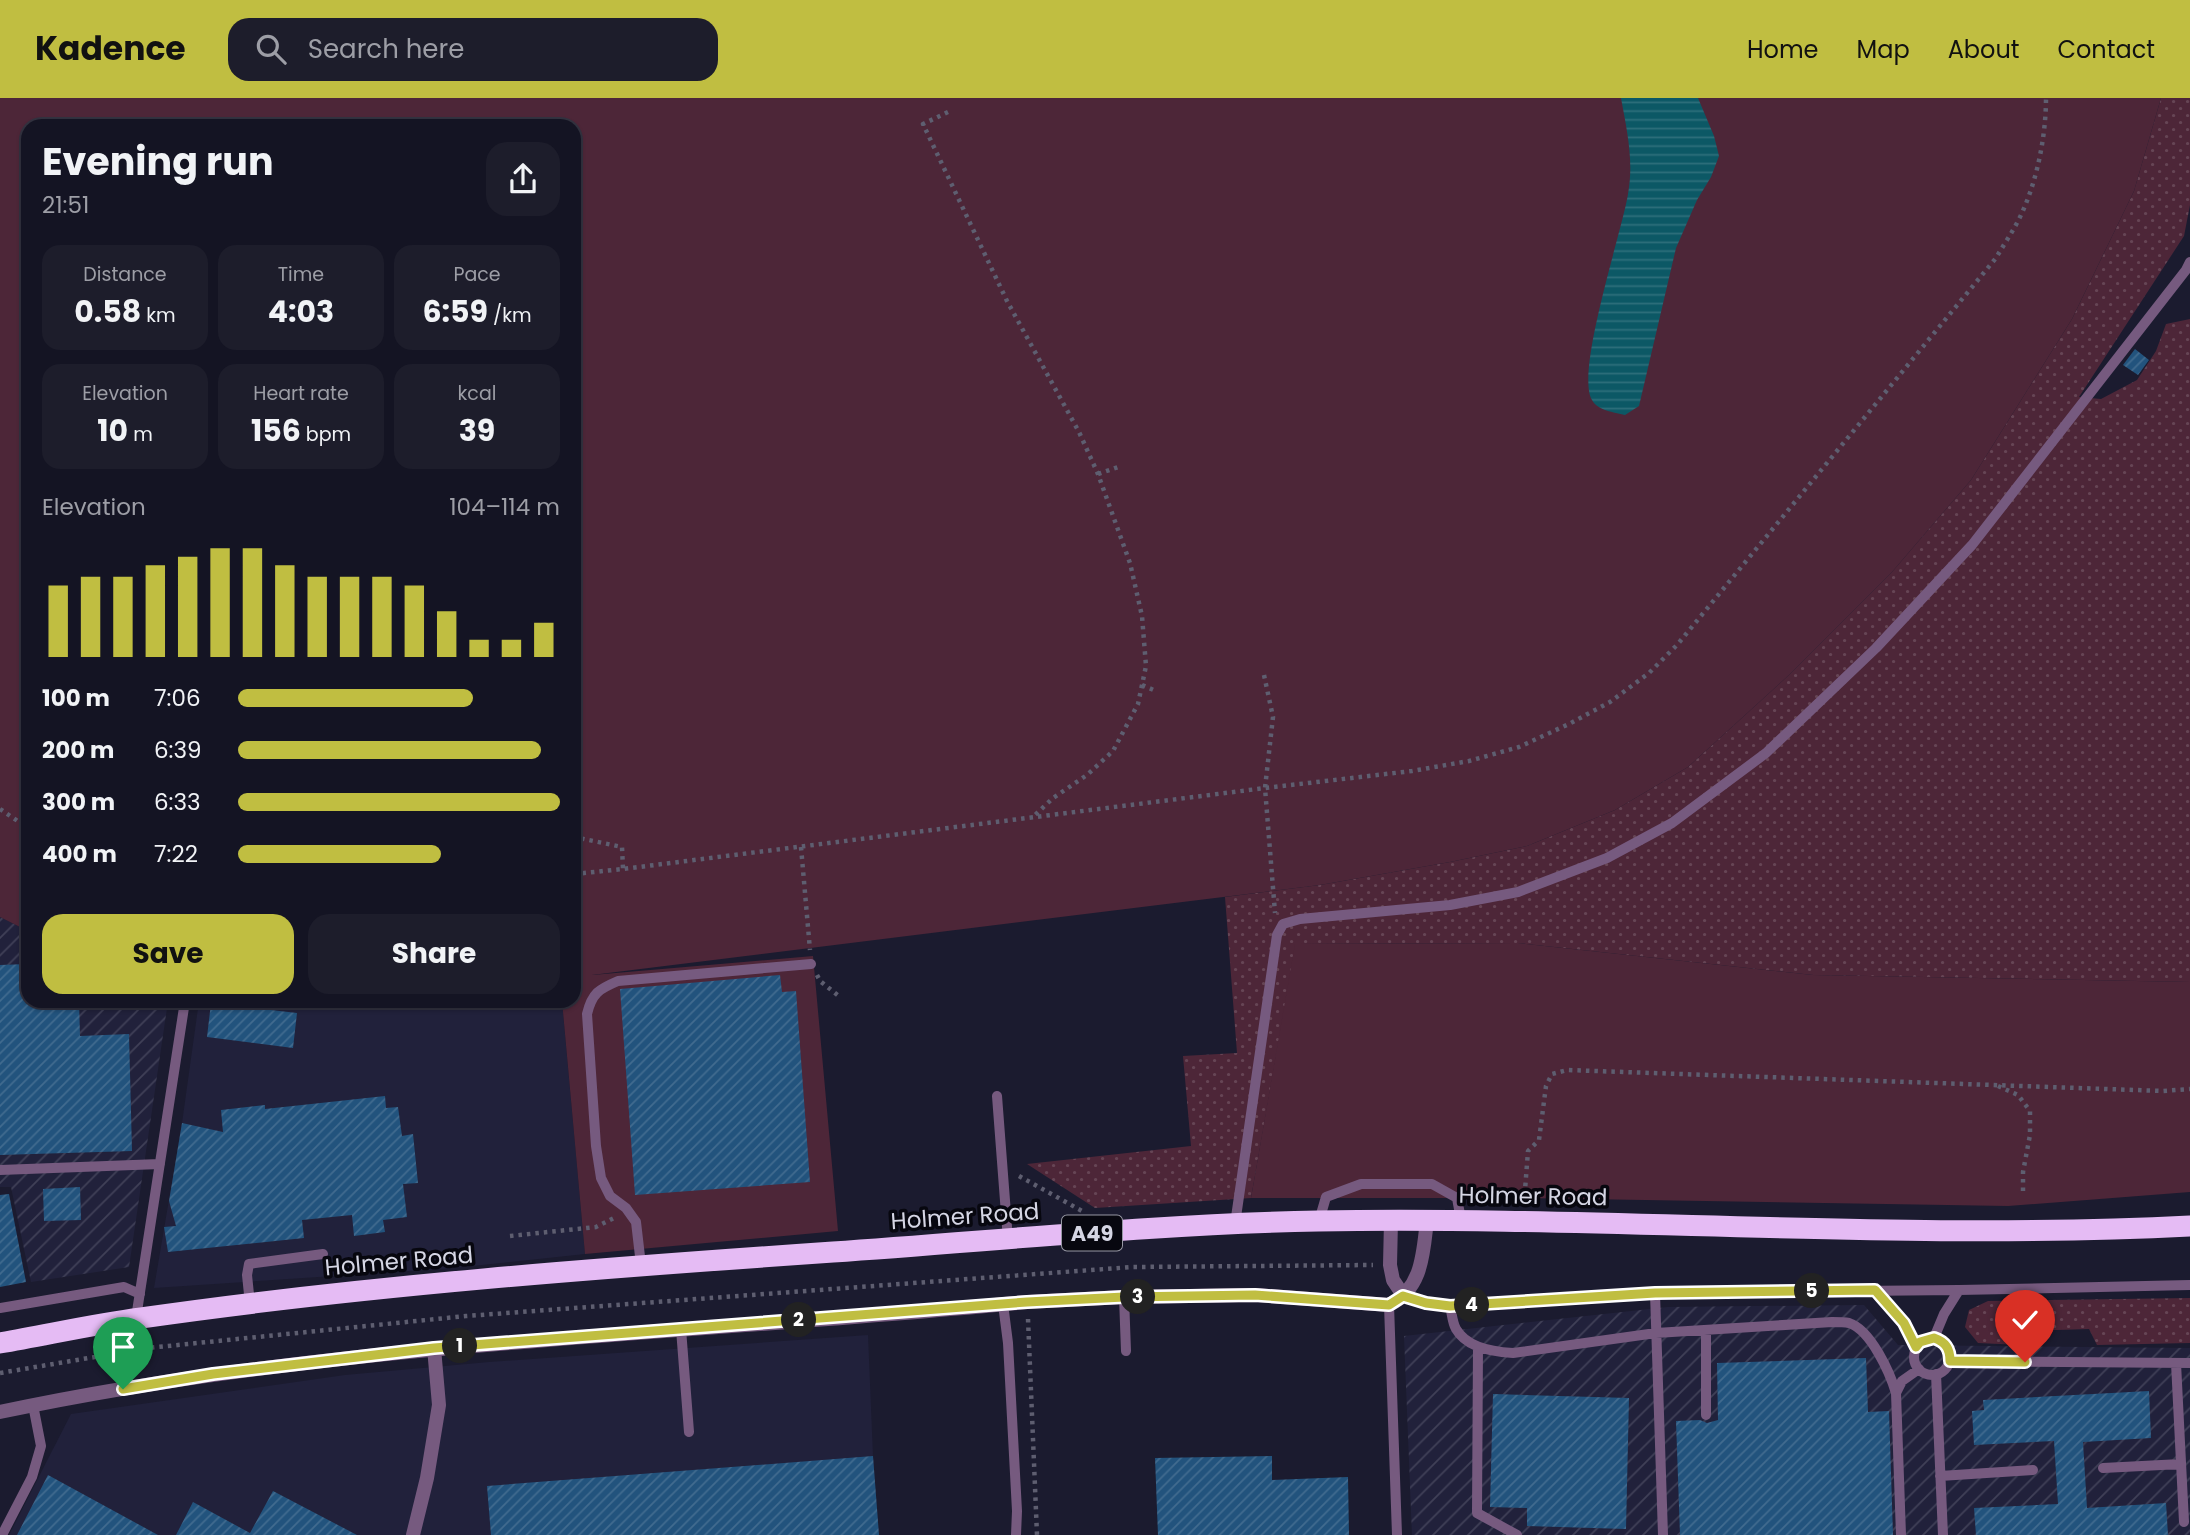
<!DOCTYPE html>
<meta charset="utf-8">
<style>
body{margin:0;font-family:Poppins,sans-serif;background:#1d1d2b;color:#f1f3f6;height:100vh;display:flex;flex-direction:column;font-size:26px;white-space:nowrap}
*{box-sizing:border-box;margin:0}
p{font-size:23px;color:#9d9ea6}
.icon{flex:none;width:38px;height:38px;fill:none;stroke:currentColor;stroke-width:2;stroke-linecap:round;stroke-linejoin:round}
.map{position:relative;flex:1;overflow:hidden}
.panel{position:absolute;left:21px;top:21px;width:560px;height:889px;display:flex;flex-direction:column;background:#141423;border-radius:21px;box-shadow:0 2px 5px #0004,0 0 0 2px #333341}
.panel>*{flex:none}
.pin{position:absolute;display:grid;place-items:center;width:60px;height:60px;color:#fff;margin:-72px -30px;border-radius:50% 50% 50% 0;rotate:-45deg;box-shadow:0 0 7px #0007}
.pin .icon{rotate:45deg}
.km{position:absolute;width:35px;height:35px;margin:-18px;border-radius:50%;background:#222;color:#fff;font-size:19px;line-height:35px;text-align:center}
.round{display:grid;place-items:center;flex:none;width:74px;height:74px;border-radius:21px;background:#1d1d2b}
.head{display:flex;align-items:center;justify-content:space-between;height:119px;padding:0 21px}
h1{font-size:38px;font-weight:700;line-height:52px}
.stats{display:grid;grid-template-columns:repeat(3,1fr);gap:10px;height:119px;padding:7px 21px}
.stats div{display:grid;align-content:center;border-radius:18px;background:#1d1d2b;text-align:center}
.stats b{font-size:30px;font-weight:700}
.stats small{font-size:19px;font-weight:400}
.stats p{font-size:19px}
.chart{height:196px;padding:14px 21px}
.chart p{display:flex;justify-content:space-between}
.chart svg{width:100%;height:126px;margin-top:7px;stroke:#c0be41;stroke-width:6}
.primary-button{display:flex;gap:14px;margin-top:auto;padding:14px 21px}
.primary-button a{flex:1;height:80px;border-radius:21px;background:#c0be41;color:#111;font-size:28px;font-weight:700;line-height:80px;text-align:center}
.primary-button a+a{background:#1d1d2b;color:#f1f3f6}
ul{padding:0 21px;list-style:none;font-size:23px}
li{display:grid;grid-template-columns:112px 84px 1fr;align-items:center;height:52px}
li i{height:18px;border-radius:9px;background:#c0be41}
header{display:flex;align-items:center;gap:42px;box-sizing:border-box;height:98px;padding:0 35px;background:#c0be41;color:#111}
header strong{font-size:33px}
nav{display:flex;gap:38px;margin-inline-start:auto;font-size:24px}
.search{width:490px;height:63px;background:#1d1d2b;display:flex;align-items:center;gap:18px;box-sizing:border-box;padding:0 24px;border-radius:21px;color:#9d9ea6;font-size:26px}
.map>svg:first-child{display:block}
.built{fill:#21213b}
.industrial{fill:url(#industrial-furrows)}
.grass{fill:url(#grass-dots)}
.garden{fill:#4d2638}
.water{fill:url(#water-rules)}
.building{fill:url(#building-hatch)}
.lines{fill:none;stroke-linecap:round;stroke-linejoin:round}
.path{stroke:#5e5e70;stroke-width:4.5;stroke-dasharray:3.5 5;stroke-linecap:butt}
.lane{stroke:#765a7f;stroke-width:10}
.street{stroke:#765a7f;stroke-width:14}
.highway{stroke:#e5bbf4;stroke-width:21}
.route-casing{stroke:#fff;stroke-width:14}
.route{stroke:#c0be41;stroke-width:9}
.labels{text-anchor:middle;dominant-baseline:central;stroke-width:7;stroke-linejoin:round;paint-order:stroke}
.shield{fill:#07070f;stroke:#9798a4;stroke-width:2}
.shield-label{font-size:21px;font-weight:bold;fill:#d5d6e4}
.street-label{font-size:23px;fill:#d5d6e4;stroke:#07070f}
</style>
<header>
<strong>Kadence</strong>
<div class="search"><svg class="icon" aria-label="search" viewBox="0 0 24 24"><circle cx="10" cy="10" r="6"/><path d="M15 15l6 6"/></svg>Search here</div>
<nav><a>Home</a><a>Map</a><a>About</a><a>Contact</a></nav>
</header>
<div class="map">
<svg width="2190" height="1437" viewBox="0 0 2190 1437">
<defs>
<pattern id="industrial-furrows" width="10" height="10" patternUnits="userSpaceOnUse" patternTransform="scale(1.75)"><rect width="10" height="10" fill="#21213b"/><path d="M-1 1l2-2M0 10L10 0M9 11l2-2" fill="none" stroke="#404057"/></pattern>
<pattern id="grass-dots" width="8" height="8" patternUnits="userSpaceOnUse" patternTransform="scale(1.75)"><rect width="8" height="8" fill="#4d2638"/><path d="M2 2h.1M6 6h.1" fill="none" stroke="#664555" stroke-width="1.8" stroke-linecap="round"/></pattern>
<pattern id="water-rules" width="6" height="5" patternUnits="userSpaceOnUse" patternTransform="scale(1.75)"><rect width="6" height="5" fill="#0c5865"/><path d="M0 2.5h6" fill="none" stroke="#2e6f7b"/></pattern>
<pattern id="building-hatch" width="6" height="6" patternUnits="userSpaceOnUse" patternTransform="scale(1.75)"><rect width="6" height="6" fill="#22537d"/><path d="M-1 1l2-2M0 6l6-6M5 7l2-2" fill="none" stroke="#416b8f"/></pattern>
</defs>
<rect width="100%" height="100%" fill="#1b1b2f"/>
<path class="built" d="M 199,903 L 562,903 L 585,1156 L 454,1170 L 154,1190 L 182,1025 Z
M 868,1237 L 873,1358 L 879,1437 L 9,1437 L 71,1316 L 345,1277 L 489,1264 Z"/>
<path class="industrial" d="M 0,819 L 28,833 L 28,903 L 168,903 L 129,1169 L 31,1184 L 11,1089 L 0,1089 Z
M 1864,1207 L 1898,1247 L 2190,1250 L 2190,1437 L 1412,1437 L 1404,1238 L 1668,1209 Z"/>
<path class="grass" d="M 2161,0 L 2190,0 L 2190,107 L 2184,138 L 2079,299 L 2101,301 L 2137,282 L 2156,253 L 2166,226 L 2190,221 L 2190,884 L 1813,877 L 1518,845 L 1296,846 L 1251,1100 L 1095,1110 L 1027,1066 L 1191,1048 L 1183,958 L 1237,955 L 1225,799 L 1320,787 L 1450,764 L 1527,748 L 1615,712 L 1688,669 L 1789,577 L 1892,474 L 1971,382 L 2072,221 L 2134,93 Z
M 2190,1200 L 2190,1245 L 2097,1247 L 2089,1231 L 2024,1233 L 2022,1247 L 1978,1245 L 1965,1229 L 1969,1212 L 1988,1203 Z"/>
<path class="garden" d="M 0,0 L 2161,0 L 2134,93 L 2072,221 L 1971,382 L 1892,474 L 1789,577 L 1688,669 L 1615,712 L 1527,748 L 1450,764 L 1320,787 L 592,877 L 813,858 L 838,1133 L 585,1156 L 562,903 L 574,903 L 574,28 L 28,28 L 28,833 L 0,819 Z
M 1518,845 L 1813,877 L 2190,884 L 2190,1094 L 2008,1108 L 1519,1100 L 1251,1100 L 1295,846 Z"/>
<path class="water" d="M 1621,0 L 1698,0 L 1714,38 L 1719,58 L 1711,79 L 1697,102 L 1676,150 L 1639,308 L 1625,317 C 1614,314 1598,313 1592,302 C 1575,274 1622,134 1628,96 C 1634,63 1627,33 1621,0 Z"/>
<path class="building" d="M 2135,251 L 2149,262 L 2138,277 L 2123,267 Z
M 28,866 L 28,903 L 79,903 L 80,938 L 129,936 L 132,1053 L 0,1057 L 0,867 Z
M 780,877 L 782,894 L 796,893 L 810,1084 L 635,1097 L 620,891 Z
M 211,905 L 297,915 L 293,950 L 207,939 Z
M 385,998 L 386,1010 L 398,1009 L 402,1038 L 413,1036 L 418,1085 L 403,1086 L 407,1119 L 383,1122 L 385,1134 L 354,1138 L 352,1117 L 302,1122 L 304,1140 L 168,1154 L 164,1129 L 176,1128 L 169,1103 L 182,1025 L 223,1034 L 221,1012 L 265,1007 L 265,1011 Z
M 80,1089 L 81,1122 L 44,1123 L 43,1091 Z
M 9,1096 L 26,1184 L 0,1189 L 0,1097 Z
M 1866,1260 L 1868,1314 L 1889,1313 L 1893,1437 L 1680,1437 L 1676,1323 L 1700,1322 L 1707,1325 L 1718,1322 L 1717,1265 Z
M 2149,1293 L 2151,1340 L 2083,1344 L 2087,1410 L 2166,1405 L 2168,1437 L 1976,1437 L 1974,1410 L 2058,1406 L 2054,1343 L 1974,1347 L 1972,1313 L 1984,1312 L 1983,1302 Z
M 1493,1296 L 1629,1300 L 1626,1431 L 1527,1428 L 1527,1410 L 1490,1409 Z
M 873,1358 L 879,1437 L 491,1437 L 487,1388 Z
M 1272,1358 L 1272,1382 L 1348,1379 L 1349,1437 L 1158,1437 L 1155,1360 Z
M 48,1377 L 158,1437 L 17,1437 Z
M 273,1393 L 357,1437 L 176,1437 L 193,1404 L 250,1435 Z"/>
<g class="lines">
<path class="path" d="M 948,14 L 923,26 L 1007,203 L 1079,334 L 1098,376 L 1130,465 L 1142,518 L 1146,568 L 1138,606 L 1113,653 L 1087,677 L 1053,700 L 1034,718
M 1098,376 L 1121,368
M 1264,577 L 1273,619 L 1265,690 L 1275,815
M 1142,587 L 1156,593
M 0,711 L 28,730
M 574,736 L 579,740 L 622,749 L 623,771
M 801,749 L 810,852
M 574,776 L 623,771 L 1265,690 L 1412,673 L 1469,663 L 1519,649 L 1569,626 L 1610,604 L 1649,575 L 1677,547 L 1996,160 C 2004,146 2014,132 2021,117 C 2037,83 2046,38 2046,0
M 817,877 L 820,883 L 840,899
M 1998,988 L 2018,997 L 2030,1013 L 2030,1037 L 2023,1074 L 2023,1096
M 1019,1078 L 1082,1113
M 1524,1105 L 1528,1053 L 1539,1042 L 1546,988 L 1552,976 L 1567,972 L 2163,993 L 2190,991
M 510,1138 L 596,1129 L 614,1120
M 1028,1221 L 1037,1437
M 0,1275 L 148,1250 L 466,1218 L 1132,1169 L 1373,1167"/>
<path class="lane" d="M 997,998 L 1008,1142
M 0,1072 L 160,1066
M 1319,1123 L 1326,1099 L 1361,1086 L 1432,1086 L 1457,1100 L 1461,1122
M 1235,1126 L 1277,837 L 1283,826 L 1300,821 L 1450,807 L 1518,794 L 1607,760 L 1672,725 L 1766,655 L 1876,550 L 1972,447 L 2186,172 L 2190,164
M 641,1167 L 636,1124 L 626,1110 L 610,1098 L 601,1080 L 596,1048 L 587,916 C 592,895 599,891 618,883 L 811,866
M 1875,1192 L 1904,1225 L 1916,1249
M 1655,1195 L 1663,1437
M 1403,1197 L 1426,1205 L 1450,1208 L 1655,1195 L 1959,1192 L 2190,1187
M 1124,1199 L 1126,1253
M 250,1206 L 247,1177 L 249,1166 L 323,1156
M 1003,1206 L 1008,1245 L 1017,1413 L 1016,1437
M 1389,1207 L 1397,1437
M 1450,1208 C 1452,1215 1452,1224 1456,1231 C 1467,1250 1493,1254 1513,1255 L 1656,1235 L 1832,1224 C 1837,1224 1844,1224 1849,1225 C 1871,1232 1890,1275 1896,1295
M 0,1210 L 124,1189 L 140,1196
M 136,1220 L 185,903
M 681,1231 L 689,1334
M 1706,1232 L 1706,1317
M 1934,1240 L 1944,1216 L 1959,1192
M1914 1259a18 18 0 1 1 36 0a18 18 0 1 1-36 0Z
M 1478,1249 L 1477,1415 L 1517,1437
M 1949,1263 L 2190,1265
M 2176,1265 L 2184,1424
M 1936,1276 L 1943,1437
M 2103,1370 L 2181,1366
M 1940,1378 L 2033,1372
M 2,1437 L 32,1379 L 41,1348 L 33,1307
M 1901,1437 L 1896,1295 L 1902,1283 L 1919,1271"/>
<path class="street" d="M 1391,1123 L 1390,1167 L 1393,1182 L 1403,1197
M 0,1314 C 338,1242 684,1238 1027,1204 L 1124,1199 L 1256,1197 L 1389,1207 C 1423,1190 1423,1155 1427,1122
M 413,1437 L 427,1380 L 439,1307 L 434,1250"/>
<path class="highway" d="M 0,1245 C 47,1237 94,1226 141,1220 C 371,1187 602,1170 833,1154 C 995,1143 1156,1126 1318,1123 C 1609,1118 1899,1143 2190,1128"/>
</g>
<g class="lines">
<g class="route-casing">
<path id="route" d="M 123,1291 L 213,1276 L 434,1250 L 1027,1204 L 1124,1199 L 1255,1197 L 1389,1207 L 1403,1198 L 1426,1205 L 1450,1208 L 1655,1195 L 1875,1192 L 1904,1225 L 1916,1249 L 1920,1244 L 1934,1240 C 1946,1244 1950,1251 1950,1263 L 2025,1264"/>
</g>
<use href="#route" class="route"/>
</g>
<g class="labels">
<rect class="shield" x="1062" y="1117.5" width="60" height="35" rx="5"/>
<g class="shield-label">
<text x="1092" y="1135">A49</text>
</g>
<g class="street-label">
<text transform="translate(1533 1098) rotate(1)">Holmer Road</text>
<text transform="translate(965 1118) rotate(-4)">Holmer Road</text>
<text transform="translate(399 1163) rotate(-5)">Holmer Road</text>
</g>
</g>
</svg>
<div class="pin" style="left:123px;top:1291px;background:#1e9e55"><svg class="icon" aria-label="arrive" viewBox="0 0 24 24"><path d="M6 21V4h12l-3 4 3 4H6"/></svg></div>
<div class="pin" style="left:2025px;top:1264px;background:#d93025"><svg class="icon" aria-label="check" viewBox="0 0 24 24"><path d="M5 12l5 5 9-10"/></svg></div>
<b class="km" style="left:460px;top:1248px">1</b>
<b class="km" style="left:799px;top:1222px">2</b>
<b class="km" style="left:1138px;top:1199px">3</b>
<b class="km" style="left:1472px;top:1207px">4</b>
<b class="km" style="left:1812px;top:1193px">5</b>
<section class="panel">
<div class="head"><div><h1>Evening run</h1><p>21:51</p></div><a class="round"><svg class="icon" aria-label="share" viewBox="0 0 24 24"><path d="M12 15V3M7 8l5-5 5 5M5 13v7h14v-7"/></svg></a></div>
<div class="stats">
<div><p>Distance</p><b>0.58<small> km</small></b></div>
<div><p>Time</p><b>4:03</b></div>
<div><p>Pace</p><b>6:59<small> /km</small></b></div>
</div>
<div class="stats">
<div><p>Elevation</p><b>10<small> m</small></b></div>
<div><p>Heart rate</p><b>156<small> bpm</small></b></div>
<div><p>kcal</p><b>39</b></div>
</div>
<div class="chart"><p><span>Elevation</span>104–114 m</p>
<svg viewBox="0 0 160 44" preserveAspectRatio="none"><path d="M5 44V19M15 44V16M25 44V16M35 44V12M45 44V9M55 44V6M65 44V6M75 44V12M85 44V16M95 44V16M105 44V16M115 44V19M125 44V28M135 44V38M145 44V38M155 44V32"/></svg>
</div>
<ul>
<li><b>100 m</b>7:06<i style="width:73%"></i></li>
<li><b>200 m</b>6:39<i style="width:94%"></i></li>
<li><b>300 m</b>6:33<i style="width:100%"></i></li>
<li><b>400 m</b>7:22<i style="width:63%"></i></li>
</ul>
<div class="primary-button"><a>Save</a><a>Share</a></div>
</section>
</div>
